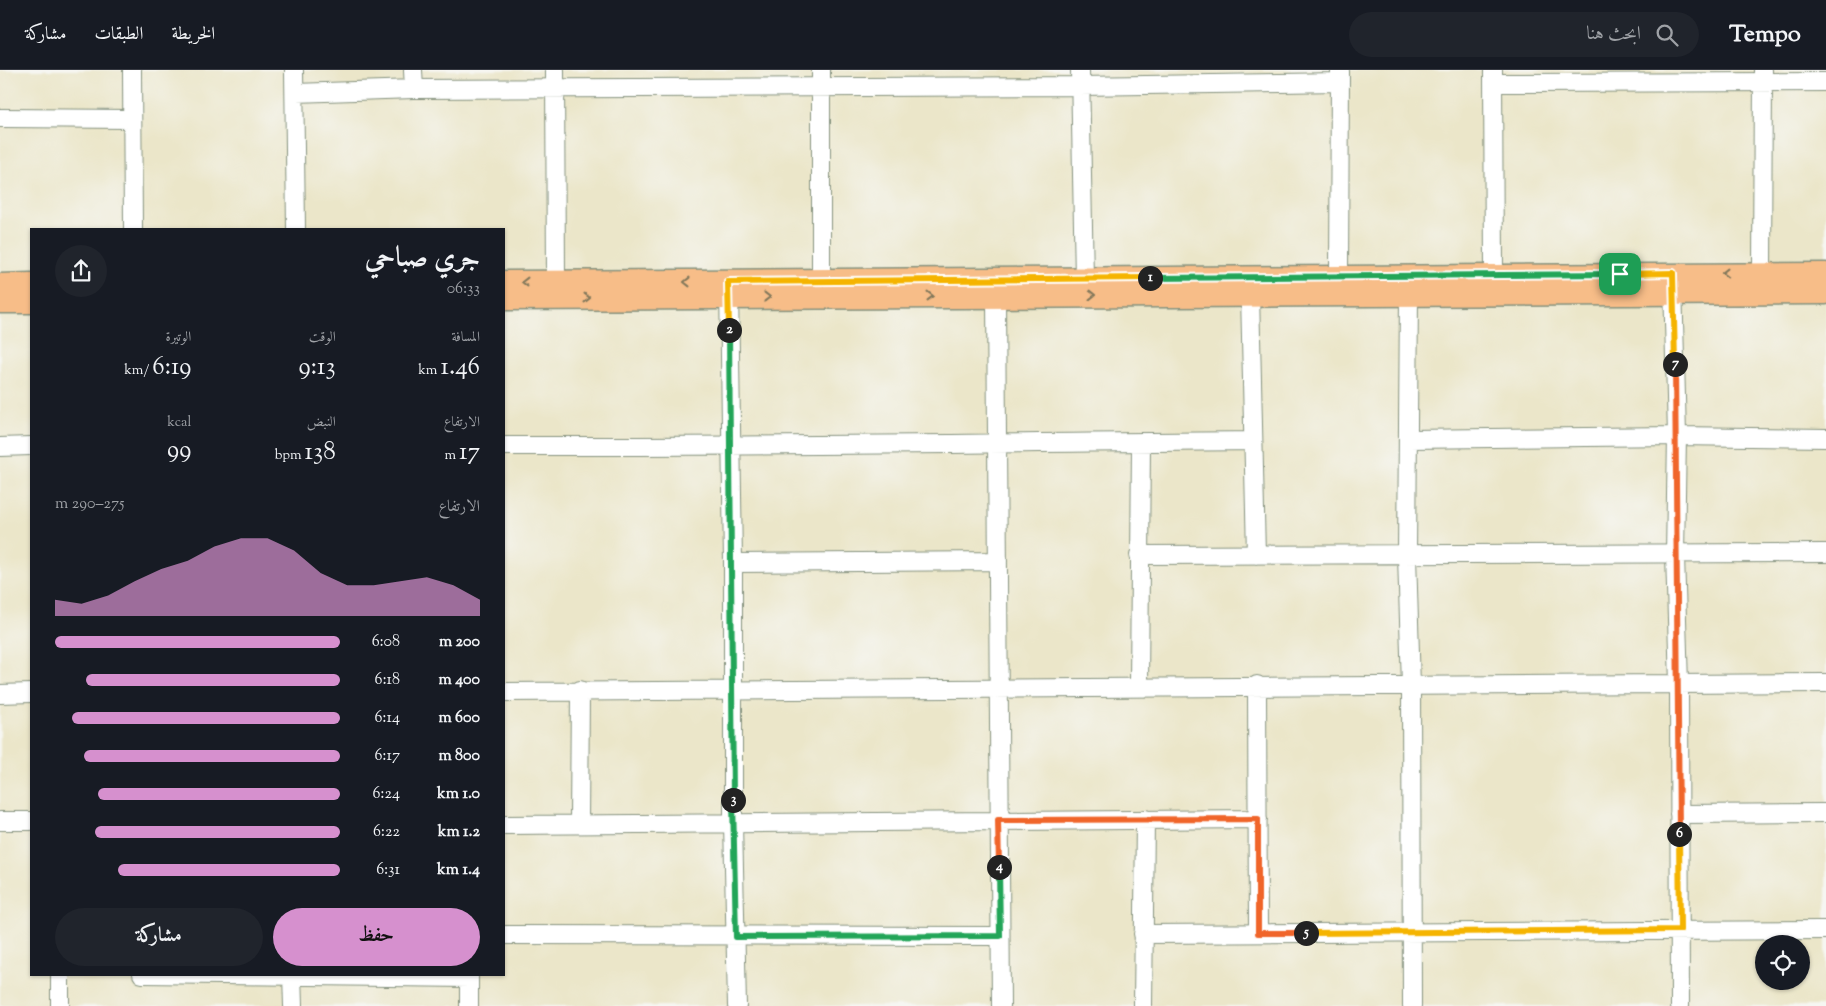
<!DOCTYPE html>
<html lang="ar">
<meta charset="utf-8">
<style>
body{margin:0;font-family:"Sorts Mill Goudy",Amiri,serif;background:#20242c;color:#f1f3f6;direction:rtl;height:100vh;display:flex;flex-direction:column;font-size:19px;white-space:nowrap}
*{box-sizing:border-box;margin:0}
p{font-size:16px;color:#9ea1a6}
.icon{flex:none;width:28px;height:28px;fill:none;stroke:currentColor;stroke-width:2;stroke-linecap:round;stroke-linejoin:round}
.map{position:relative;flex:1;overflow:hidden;direction:ltr}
.sheet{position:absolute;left:30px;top:158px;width:475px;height:748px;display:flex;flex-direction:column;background:#171b24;border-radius:0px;box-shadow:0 1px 4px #0004;direction:rtl}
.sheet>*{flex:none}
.tools{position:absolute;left:1755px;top:865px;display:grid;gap:10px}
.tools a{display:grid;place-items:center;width:55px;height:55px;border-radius:50%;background:#171b24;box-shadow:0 1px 4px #0004;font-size:25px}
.pin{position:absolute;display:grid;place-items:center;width:42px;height:42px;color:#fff;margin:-21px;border-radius:10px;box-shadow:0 2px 8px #0006}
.km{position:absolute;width:25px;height:25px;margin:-12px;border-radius:50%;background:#222;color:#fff;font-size:14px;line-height:25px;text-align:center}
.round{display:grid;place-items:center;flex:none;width:52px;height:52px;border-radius:26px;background:#20242c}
.overview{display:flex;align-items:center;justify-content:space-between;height:85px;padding:0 25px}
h1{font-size:28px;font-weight:600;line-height:38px}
.metrics{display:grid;grid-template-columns:repeat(3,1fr);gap:8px;height:85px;padding:5px 25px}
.metrics div{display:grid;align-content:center}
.metrics b{font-size:25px;font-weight:600}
.metrics small{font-size:14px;font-weight:400}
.metrics p{font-size:14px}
.chart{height:140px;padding:10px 25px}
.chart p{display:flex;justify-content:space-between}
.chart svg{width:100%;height:90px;margin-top:5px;fill:#d690ce;opacity:.7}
.cta{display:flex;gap:10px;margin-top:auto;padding:10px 25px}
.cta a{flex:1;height:58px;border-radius:30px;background:#d690ce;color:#111;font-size:20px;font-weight:600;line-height:58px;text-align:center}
.cta a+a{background:#20242c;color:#f1f3f6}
ul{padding:0 25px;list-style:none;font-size:16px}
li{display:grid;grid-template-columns:80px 60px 1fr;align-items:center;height:38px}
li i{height:12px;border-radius:6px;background:#d690ce}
header{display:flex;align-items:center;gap:30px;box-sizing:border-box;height:70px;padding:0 25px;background:#171b24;border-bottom:1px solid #363941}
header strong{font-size:24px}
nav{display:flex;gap:28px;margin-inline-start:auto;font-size:18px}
.search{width:350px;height:45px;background:#20242c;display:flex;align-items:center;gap:12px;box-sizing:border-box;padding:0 18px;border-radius:28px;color:#9ea1a6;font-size:19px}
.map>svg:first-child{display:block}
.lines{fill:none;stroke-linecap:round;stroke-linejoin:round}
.minor-casing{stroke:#85927e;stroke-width:20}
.major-casing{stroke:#85927e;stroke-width:25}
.minor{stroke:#fff;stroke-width:18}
.major{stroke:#f7bd88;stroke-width:22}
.oneway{stroke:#80775a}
.split-1-casing{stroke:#fff;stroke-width:10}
.split-2-casing{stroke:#fff;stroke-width:10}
.split-3-casing{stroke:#fff;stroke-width:10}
.split-4-casing{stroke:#fff;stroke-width:10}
.split-5-casing{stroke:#fff;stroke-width:10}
.split-6-casing{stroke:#fff;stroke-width:10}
.split-7-casing{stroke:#fff;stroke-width:10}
.split-8-casing{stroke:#fff;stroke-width:10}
.split-1{stroke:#22a559;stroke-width:6}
.split-2{stroke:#f5b400;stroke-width:6}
.split-3{stroke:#22a559;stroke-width:6}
.split-4{stroke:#22a559;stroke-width:6}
.split-5{stroke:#f0652b;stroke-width:6}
.split-6{stroke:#f5b400;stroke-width:6}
.split-7{stroke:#f0652b;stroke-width:6}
.split-8{stroke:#f5b400;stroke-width:6}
</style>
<header>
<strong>Tempo</strong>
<div class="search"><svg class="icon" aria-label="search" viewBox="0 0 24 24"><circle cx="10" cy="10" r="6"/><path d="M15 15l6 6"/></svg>ابحث هنا</div>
<nav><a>الخريطة</a><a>الطبقات</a><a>مشاركة</a></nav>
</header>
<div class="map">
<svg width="1826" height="936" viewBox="0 0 1826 936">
<rect width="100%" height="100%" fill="#f6f6f2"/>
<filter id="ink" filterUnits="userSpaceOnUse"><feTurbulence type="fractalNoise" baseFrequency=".02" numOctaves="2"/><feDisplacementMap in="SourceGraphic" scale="10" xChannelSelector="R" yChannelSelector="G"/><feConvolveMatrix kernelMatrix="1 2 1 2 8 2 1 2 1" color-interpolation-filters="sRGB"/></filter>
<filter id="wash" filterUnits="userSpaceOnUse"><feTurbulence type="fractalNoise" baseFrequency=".0096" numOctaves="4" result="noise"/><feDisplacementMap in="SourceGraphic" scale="20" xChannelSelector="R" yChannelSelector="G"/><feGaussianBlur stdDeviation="1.12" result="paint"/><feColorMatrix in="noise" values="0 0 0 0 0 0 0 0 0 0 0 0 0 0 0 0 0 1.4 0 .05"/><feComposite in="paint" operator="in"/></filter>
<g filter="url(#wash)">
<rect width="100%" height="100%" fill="#ebe6c9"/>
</g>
<g filter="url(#ink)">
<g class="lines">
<g class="minor-casing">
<path id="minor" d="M 132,0 L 133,159
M 294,0 L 296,159
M 413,0 L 414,19
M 555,0 L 556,212
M 1080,0 L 1084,209
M 1493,0 L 1494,204
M 1493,13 L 1826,12
M 295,23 L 414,19 L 1080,16 L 1340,12
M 0,48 L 132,49
M 1762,203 L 1763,0
M 1339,206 L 1340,1
M 821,211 L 821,0
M 1673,212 L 1677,366 L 1675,485 L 1679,614 L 1680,936
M 729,217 L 733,493 L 733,752 L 737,936
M 1250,224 L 1256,485
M 1409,224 L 1407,486 L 1411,616 L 1412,936
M 996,225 L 1001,936
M 1409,369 L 1677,366 L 1826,368
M 504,376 C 754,377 1003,373 1253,371
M 0,377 L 31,376
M 1139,485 L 1826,483
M 733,493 L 998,491
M 1257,615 L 1258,863
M 1139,617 L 1141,372
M 504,622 L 1826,613
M 0,624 L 31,623
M 1679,744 L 1826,743
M 0,751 L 31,751
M 579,754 L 580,620
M 504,755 L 1258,749
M 1143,864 L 1826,860
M 504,865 L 1000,866
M 60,904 L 60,936
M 142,904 L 469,908
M 292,904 L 293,936
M 469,904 L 469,936
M 1143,936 L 1145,749"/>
</g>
<g class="major-casing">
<path id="major" d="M 504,212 L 1826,204
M 0,215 L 31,214
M 504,229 L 1826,223
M 0,232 L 31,232"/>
</g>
<use href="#minor" class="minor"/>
<use href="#major" class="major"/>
</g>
<defs><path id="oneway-chevron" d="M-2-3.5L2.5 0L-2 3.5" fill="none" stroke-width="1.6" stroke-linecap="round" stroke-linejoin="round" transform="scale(1.25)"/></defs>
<g class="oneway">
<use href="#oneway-chevron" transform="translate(1725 203) rotate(-180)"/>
<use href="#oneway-chevron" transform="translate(525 212) rotate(-180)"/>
<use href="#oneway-chevron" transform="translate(687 212) rotate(180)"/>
<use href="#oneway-chevron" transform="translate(1092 225)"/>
<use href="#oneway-chevron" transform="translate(930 226)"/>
<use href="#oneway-chevron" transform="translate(767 227)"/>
<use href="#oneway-chevron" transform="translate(587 228)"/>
</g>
</g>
<g class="lines" filter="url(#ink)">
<g class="split-1-casing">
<path id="split-1" d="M 1150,208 L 1620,204"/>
</g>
<g class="split-2-casing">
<path id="split-2" d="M 729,260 L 728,212 L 1150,208"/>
</g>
<g class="split-3-casing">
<path id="split-3" d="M 729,260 L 733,730"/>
</g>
<g class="split-4-casing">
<path id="split-4" d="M 733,730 L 736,867 L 1000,866 L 999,797"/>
</g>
<g class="split-5-casing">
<path id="split-5" d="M 999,797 L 998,750 L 1258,749 L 1258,863 L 1306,863"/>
</g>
<g class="split-6-casing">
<path id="split-6" d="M 1306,863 L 1680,860 L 1679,764"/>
</g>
<g class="split-7-casing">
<path id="split-7" d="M 1675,294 L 1679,764"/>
</g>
<g class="split-8-casing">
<path id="split-8" d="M 1620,204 L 1673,203 L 1675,294"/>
</g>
<use href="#split-1" class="split-1"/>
<use href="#split-2" class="split-2"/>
<use href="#split-3" class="split-3"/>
<use href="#split-4" class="split-4"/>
<use href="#split-5" class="split-5"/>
<use href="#split-6" class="split-6"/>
<use href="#split-7" class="split-7"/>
<use href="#split-8" class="split-8"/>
</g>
</svg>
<div class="tools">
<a><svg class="icon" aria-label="locate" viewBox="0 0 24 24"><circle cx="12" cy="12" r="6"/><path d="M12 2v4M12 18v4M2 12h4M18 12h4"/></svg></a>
</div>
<div class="pin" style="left:1620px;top:204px;background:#1e9e55"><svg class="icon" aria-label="arrive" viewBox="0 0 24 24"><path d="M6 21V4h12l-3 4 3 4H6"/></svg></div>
<b class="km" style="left:1150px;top:208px">1</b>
<b class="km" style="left:729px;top:260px">2</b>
<b class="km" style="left:733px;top:730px">3</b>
<b class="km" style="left:999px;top:797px">4</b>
<b class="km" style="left:1306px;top:863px">5</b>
<b class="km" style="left:1679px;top:764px">6</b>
<b class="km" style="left:1675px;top:294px">7</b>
<section class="sheet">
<div class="overview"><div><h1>جري صباحي</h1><p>06:33</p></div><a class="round"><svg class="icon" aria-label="share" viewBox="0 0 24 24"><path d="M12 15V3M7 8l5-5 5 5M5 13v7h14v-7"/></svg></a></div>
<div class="metrics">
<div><p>المسافة</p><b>1.46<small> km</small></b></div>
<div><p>الوقت</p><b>9:13</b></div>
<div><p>الوتيرة</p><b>6:19<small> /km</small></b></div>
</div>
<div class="metrics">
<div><p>الارتفاع</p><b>17<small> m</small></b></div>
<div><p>النبض</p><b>138<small> bpm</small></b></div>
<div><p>kcal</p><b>99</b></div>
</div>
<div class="chart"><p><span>الارتفاع</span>275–290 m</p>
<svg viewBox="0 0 160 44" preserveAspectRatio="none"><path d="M0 44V36L10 38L20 34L30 27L40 21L50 17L60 10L70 6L80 6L90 12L100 23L110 29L120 29L130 27L140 25L150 29L160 36V44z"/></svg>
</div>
<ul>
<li><b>200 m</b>6:08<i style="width:100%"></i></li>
<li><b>400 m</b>6:18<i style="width:89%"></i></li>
<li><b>600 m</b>6:14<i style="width:94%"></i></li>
<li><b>800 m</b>6:17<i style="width:90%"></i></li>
<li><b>1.0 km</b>6:24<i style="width:85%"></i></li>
<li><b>1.2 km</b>6:22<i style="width:86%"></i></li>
<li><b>1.4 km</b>6:31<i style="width:78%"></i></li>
</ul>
<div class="cta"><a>حفظ</a><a>مشاركة</a></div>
</section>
</div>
